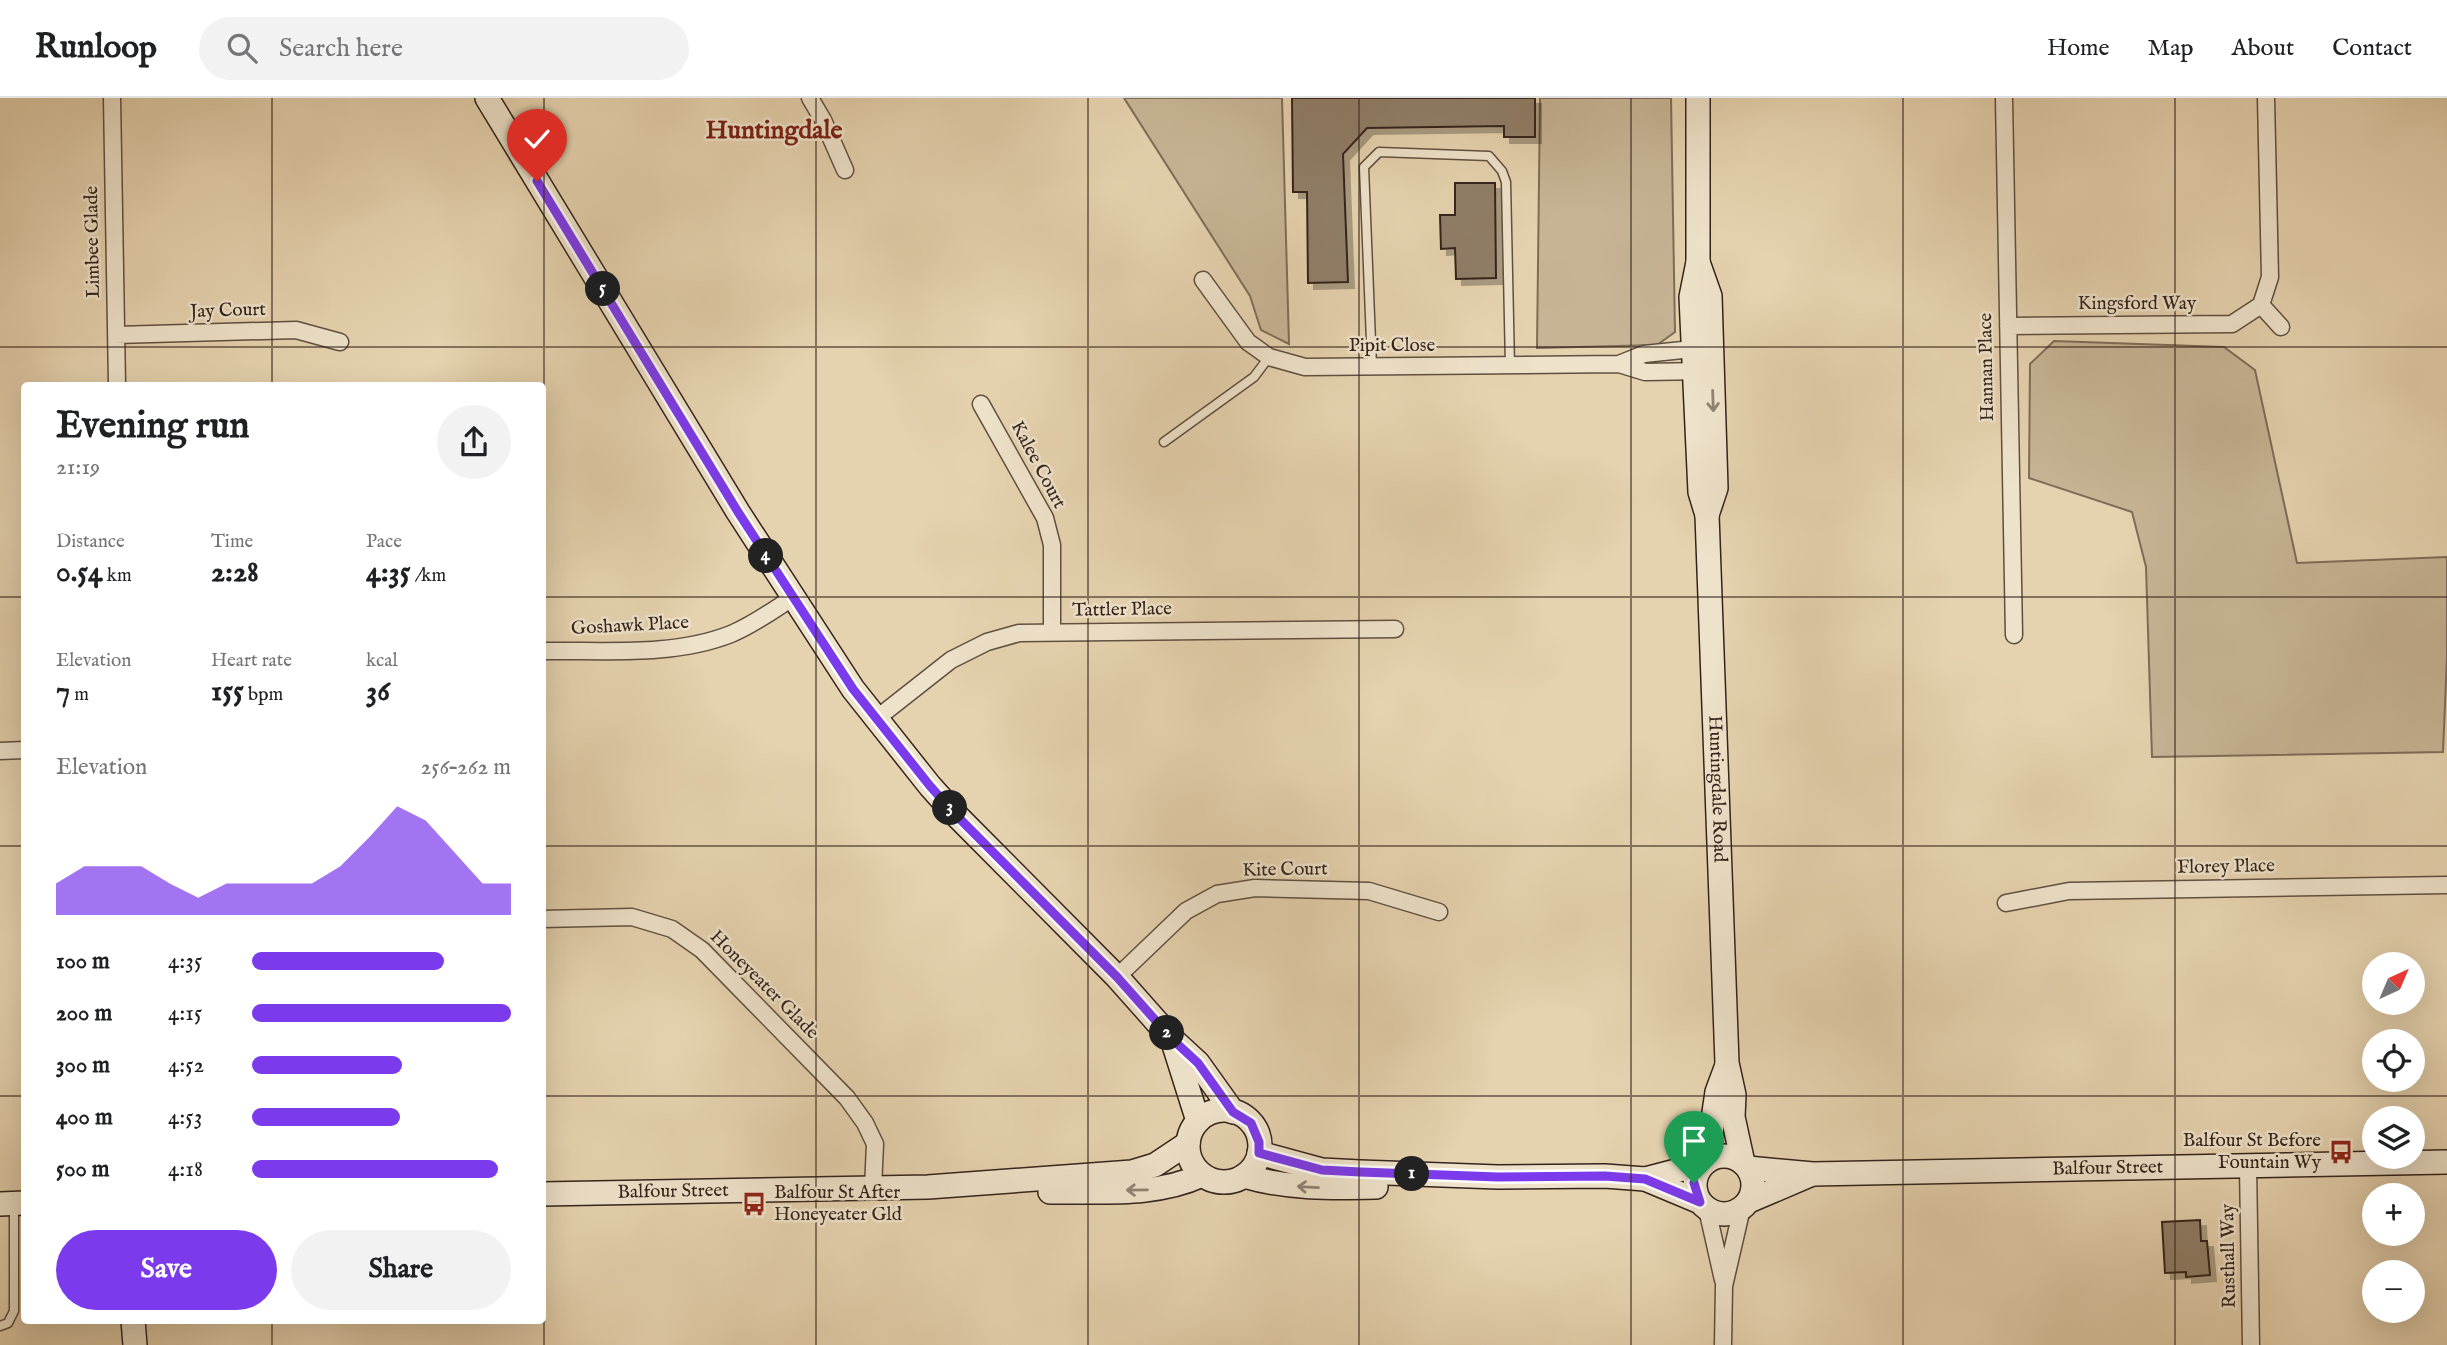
<!DOCTYPE html>
<meta charset="utf-8">
<style>
body{margin:0;font-family:"IM FELL English",serif;background:#f2f2f2;color:#202124;height:100vh;display:flex;flex-direction:column;font-size:26px;white-space:nowrap}
*{box-sizing:border-box;margin:0}
p{font-size:23px;color:#757577}
.icon{flex:none;width:38px;height:38px;fill:none;stroke:currentColor;stroke-width:2;stroke-linecap:round;stroke-linejoin:round}
.map{position:relative;flex:1;overflow:hidden}
.sheet{position:absolute;left:21px;top:284px;width:525px;height:942px;display:flex;flex-direction:column;background:#fff;border-radius:7px;box-shadow:0 7px 28px #0002}
.sheet>*{flex:none}
.needle{width:46px;rotate:44deg}
.fabs{position:absolute;left:2362px;top:854px;display:grid;gap:14px}
.fabs a{display:grid;place-items:center;width:63px;height:63px;border-radius:50%;background:#fff;box-shadow:0 7px 28px #0002;font-size:35px}
.pin{position:absolute;display:grid;place-items:center;width:60px;height:60px;color:#fff;margin:-72px -30px;border-radius:50% 50% 50% 0;rotate:-45deg;box-shadow:0 0 7px #0007}
.pin .icon{rotate:45deg}
.km{position:absolute;width:35px;height:35px;margin:-18px;border-radius:50%;background:#222;color:#fff;font-size:19px;line-height:35px;text-align:center}
.round{display:grid;place-items:center;flex:none;width:74px;height:74px;border-radius:37px;background:#f2f2f2}
.head{display:flex;align-items:center;justify-content:space-between;height:119px;padding:0 35px}
h1{font-size:38px;font-weight:800;line-height:52px}
.stats{display:grid;grid-template-columns:repeat(3,1fr);gap:10px;height:119px;padding:7px 35px}
.stats div{display:grid;align-content:center}
.stats b{font-size:30px;font-weight:800}
.stats small{font-size:19px;font-weight:400}
.stats p{font-size:19px}
.chart{height:196px;padding:14px 35px}
.chart p{display:flex;justify-content:space-between}
.chart svg{width:100%;height:126px;margin-top:7px;fill:#7c3aed;opacity:.7}
.button{display:flex;gap:14px;margin-top:auto;padding:14px 35px}
.button a{flex:1;height:80px;border-radius:42px;background:#7c3aed;color:#fff;font-size:28px;font-weight:800;line-height:80px;text-align:center}
.button a+a{background:#f2f2f2;color:#202124}
ul{padding:0 35px;list-style:none;font-size:23px}
li{display:grid;grid-template-columns:112px 84px 1fr;align-items:center;height:52px}
li i{height:18px;border-radius:9px;background:#7c3aed}
header{display:flex;align-items:center;gap:42px;box-sizing:border-box;height:98px;padding:0 35px;background:#fff;border-bottom:2px solid #e0e0e0}
header strong{font-size:33px}
nav{display:flex;gap:38px;margin-inline-start:auto;font-size:24px}
.search{width:490px;height:63px;background:#f2f2f2;display:flex;align-items:center;gap:18px;box-sizing:border-box;padding:0 24px;border-radius:38px;color:#757577;font-size:26px}
.map>svg:first-child{display:block}
.green{fill:#c7b495;stroke:#7e6c58;stroke-width:2}
.building{fill:#907e68;stroke:#34231c;stroke-width:2;filter:url(#shadow)}
.lines{fill:none;stroke-linecap:round;stroke-linejoin:round}
.lane-casing{stroke:#604f40;stroke-width:11}
.street-casing{stroke:#604f40;stroke-width:19}
.secondary-casing{stroke:#34231c;stroke-width:26}
.lane{stroke:#eee2ca;stroke-width:8}
.street{stroke:#eee2ca;stroke-width:16}
.secondary{stroke:#eee2ca;stroke-width:23}
.oneway{stroke:#918273}
.route-casing{stroke:#fff;stroke-width:14}
.route{stroke:#7c3aed;stroke-width:9}
.grid{fill:none;stroke:#34231c;stroke-width:2;stroke-opacity:0.55}
.labels{text-anchor:middle;dominant-baseline:central;stroke-width:5;stroke-linejoin:round;paint-order:stroke}
.street-label{font-size:19px;fill:#34231c;stroke:#eee2ca}
.poi-label{font-size:19px;fill:#34231c;stroke:#eee2ca;text-anchor:end}
.district-label{font-size:26px;font-weight:bold;fill:#7a1f14;stroke:#eee2ca}
</style>
<header>
<strong>Runloop</strong>
<div class="search"><svg class="icon" aria-label="search" viewBox="0 0 24 24"><circle cx="10" cy="10" r="6"/><path d="M15 15l6 6"/></svg>Search here</div>
<nav><a>Home</a><a>Map</a><a>About</a><a>Contact</a></nav>
</header>
<div class="map">
<svg width="2447" height="1247" viewBox="0 0 2447 1247">
<defs>
<filter id="shadow"><feDropShadow dx="6" dy="6" stdDeviation="0" flood-color="#0004"/></filter>
</defs>
<rect width="100%" height="100%" fill="#e5d2ae"/>
<filter id="stains"><feTurbulence type="fractalNoise" baseFrequency=".00286" numOctaves="4"/><feColorMatrix values="0 0 0 0 .2 0 0 0 0 .09 0 0 0 0 .02 0 0 0 .5 -.17"/></filter>
<radialGradient id="worn" r=".72"><stop offset=".6" stop-color="#630" stop-opacity="0"/><stop offset="1" stop-color="#630" stop-opacity=".3"/></radialGradient>
<path class="green" d="M 1124,0 L 1282,0 L 1289,246 L 1261,232 L 1250,198 Z
M 1540,0 L 1671,0 L 1675,234 L 1657,247 L 1537,250 Z
M 2054,243 L 2224,249 L 2255,272 L 2297,465 L 2447,459 L 2447,559 L 2443,654 L 2152,659 L 2146,469 L 2132,414 L 2029,380 L 2030,266 Z"/>
<path class="building" d="M 1292,0 L 1535,0 L 1535,39 L 1504,39 L 1504,28 L 1367,30 L 1343,56 L 1348,184 L 1308,185 L 1307,94 L 1293,94 Z
M 1455,85 L 1495,85 L 1496,180 L 1456,181 L 1455,150 L 1441,151 L 1440,117 L 1455,117 Z
M 2200,1122 L 2201,1143 L 2207,1143 L 2210,1177 L 2186,1179 L 2186,1174 L 2165,1175 L 2162,1124 Z"/>
<g class="lines">
<g class="lane-casing">
<path id="lane" d="M 1372,268 L 1364,69 L 1379,54 L 1489,58 L 1502,73 L 1506,84 L 1510,268
M 1164,344 L 1254,279 L 1269,259
M 0,1228 L 8,1225 L 14,1213 L 14,1108"/>
</g>
<g class="street-casing">
<path id="street" d="M 112,0 L 117,287
M 810,0 L 823,22 L 845,72
M 2004,0 L 2014,537
M 1203,182 L 1248,244 L 1269,259 L 1305,269 L 1619,266 L 1645,274 L 1704,273
M 2261,207 L 2281,229
M 2008,228 L 2232,226 L 2261,207 L 2270,179 L 2266,0
M 116,237 L 296,232 L 340,244
M 1619,266 L 1644,256 L 1702,250
M 981,306 L 1045,420 L 1052,447 L 1052,534
M 542,553 C 604,552 673,559 731,536 C 753,527 772,513 792,500
M 876,621 L 951,562 L 987,544 L 1019,535 L 1395,531
M 0,653 L 24,652
M 2006,805 L 2069,793 L 2447,787
M 542,821 L 632,819 L 672,831 L 702,852 L 847,1000 L 865,1025 L 875,1046 L 873,1090
M 1117,879 L 1186,813 L 1217,796 L 1255,790 L 1369,793 L 1439,814
M 2248,1069 L 2251,1247
M 1707,1111 L 1723,1182
M 1723,1247 L 1724,1188 L 1742,1110"/>
</g>
<g class="secondary-casing">
<g id="secondary">
<path d="M 487,0 L 738,414 L 853,591 L 930,688 L 956,717 L 1117,879 L 1172,941 L 1198,965 L 1233,1014"/>
<path id="s1" d="M 1698,0 L 1698,164 L 1691,199 L 1700,394 L 1707,417 L 1727,965 L 1734,997 L 1733,1019 L 1743,1065"/>
<path d="M 1698,164 L 1710,198 L 1716,390 L 1707,417"/>
<path d="M 1173,944 L 1198,1023"/>
<circle cx="1224" cy="1048" r="36"/>
<path d="M 1259,1055 L 1322,1072 L 1360,1074 L 1498,1079 L 1605,1078 L 1645,1081 L 1700,1104"/>
<circle cx="1724" cy="1087" r="29"/>
<path d="M 1707,1062 L 1717,994 L 1727,967"/>
<path id="s2" d="M 1748,1070 L 1813,1076 L 2447,1064"/>
<path d="M 1244,1078 C 1288,1091 1331,1090 1376,1089"/>
<path d="M 1645,1081 L 1702,1066"/>
<path d="M 1050,1094 C 1101,1093 1156,1099 1202,1077"/>
<path id="s3" d="M 542,1096 L 928,1089 L 1132,1074 L 1155,1067 L 1188,1045"/>
<path d="M 1749,1103 L 1810,1077"/>
<path d="M 0,1106 L 24,1105"/>
<path d="M 133,1222 L 135,1247"/>
</g>
</g>
<use href="#lane" class="lane"/>
<use href="#street" class="street"/>
<use href="#secondary" class="secondary"/>
</g>
<defs><path id="oneway-shaft" d="M-6 0H5M1.5-3L5.5 0L1.5 3" fill="none" stroke-width="1.6" stroke-linecap="round" stroke-linejoin="round" transform="scale(1.75)"/></defs>
<g class="oneway">
<use href="#oneway-shaft" transform="translate(1713 303) rotate(88)"/>
<use href="#oneway-shaft" transform="translate(1308 1089) rotate(-177)"/>
<use href="#oneway-shaft" transform="translate(1137 1092) rotate(179)"/>
</g>
<g class="lines">
<g class="route-casing">
<path id="route" d="M 537,83 L 738,414 L 853,591 L 930,688 L 956,717 L 1117,879 L 1172,941 L 1198,965 L 1233,1014 L 1251,1025 L 1259,1044 L 1259,1055 L 1322,1072 L 1360,1074 L 1498,1079 L 1605,1078 L 1645,1081 L 1700,1104 L 1694,1085"/>
</g>
<use href="#route" class="route"/>
</g>
<path class="grid" d="M 272,0 L 272,287M 544,0 L 544,1247M 816,0 L 816,1247M 1088,0 L 1088,1247M 1359,0 L 1359,1247M 1631,0 L 1631,1247M 1903,0 L 1903,1247M 2175,0 L 2175,1247M 0,249 L 2447,249M 0,499 L 24,499M 542,499 L 2447,499M 0,748 L 24,748M 542,748 L 2447,748M 0,998 L 24,998M 542,998 L 2447,998M 272,1222 L 272,1247"/>
<defs>
<g id="bus-bare" transform="scale(1.89)"><path d="M-5-6H5V4H4V6H2V4H-2V6H-4V4H-5ZM-3.5-4V0h7V-4ZM-3.5 1.2v1.5H-2V1.2ZM2 1.2v1.5H3.5V1.2Z" fill="#8f2418" stroke="#eee2ca" stroke-width="2.5" paint-order="stroke"/></g>
</defs>
<g fill-rule="evenodd">
<use href="#bus-bare" x="2341" y="1054"/>
<use href="#bus-bare" x="754" y="1106"/>
</g>
<g class="labels">
<g class="street-label">
<text transform="translate(93 144) rotate(-91)">Limbee Glade</text>
<text x="2137" y="206">Kingsford Way</text>
<text transform="translate(228 213) rotate(-2)">Jay Court</text>
<text x="1392" y="248">Pipit Close</text>
<text transform="translate(1987 269) rotate(-91)">Hannan Place</text>
<text transform="translate(1038 367) rotate(62)">Kalee Court</text>
<text transform="translate(1122 512) rotate(-1)">Tattler Place</text>
<text transform="translate(630 528) rotate(-3)">Goshawk Place</text>
<text stroke="none"><textPath href="#s1" startOffset="693">Huntingdale Road</textPath></text>
<text transform="translate(2226 769) rotate(-1)">Florey Place</text>
<text transform="translate(1285 772) rotate(-1)">Kite Court</text>
<text transform="translate(764 887) rotate(45)">Honeyeater Glade</text>
<text stroke="none"><textPath href="#s2" startOffset="360">Balfour Street</textPath></text>
<text stroke="none"><textPath href="#s3" startOffset="131">Balfour Street</textPath></text>
<text transform="translate(2229 1158) rotate(-91)">Rusthall Way</text>
</g>
<g class="poi-label">
<text x="2321" y="1043">Balfour St Before<tspan x="2321" dy="22">Fountain Wy</tspan></text>
<text x="774" y="1095" text-anchor="start">Balfour St After<tspan x="774" dy="22">Honeyeater Gld</tspan></text>
</g>
<g class="district-label">
<text x="774" y="32">Huntingdale</text>
</g>
</g>
<rect width="100%" height="100%" filter="url(#stains)"/>
<rect width="100%" height="100%" fill="url(#worn)"/>
</svg>
<div class="fabs">
<a><svg class="needle" viewBox="-14 -14 28 28"><path d="M0-13l5 13h-10z" fill="#e53935"/><path d="M0 13l5-13h-10z" fill="#757577"/></svg></a>
<a><svg class="icon" aria-label="locate" viewBox="0 0 24 24"><circle cx="12" cy="12" r="6"/><path d="M12 2v4M12 18v4M2 12h4M18 12h4"/></svg></a>
<a><svg class="icon" aria-label="layers" viewBox="0 0 24 24"><path d="M12 4l9 5-9 5-9-5zM3 14l9 5 9-5"/></svg></a>
<a>+</a>
<a>−</a>
</div>
<div class="pin" style="left:1694px;top:1085px;background:#1e9e55"><svg class="icon" aria-label="arrive" viewBox="0 0 24 24"><path d="M6 21V4h12l-3 4 3 4H6"/></svg></div>
<div class="pin" style="left:537px;top:83px;background:#d93025"><svg class="icon" aria-label="check" viewBox="0 0 24 24"><path d="M5 12l5 5 9-10"/></svg></div>
<b class="km" style="left:1412px;top:1076px">1</b>
<b class="km" style="left:1167px;top:935px">2</b>
<b class="km" style="left:950px;top:710px">3</b>
<b class="km" style="left:766px;top:458px">4</b>
<b class="km" style="left:603px;top:191px">5</b>
<section class="sheet">
<div class="head"><div><h1>Evening run</h1><p>21:19</p></div><a class="round"><svg class="icon" aria-label="share" viewBox="0 0 24 24"><path d="M12 15V3M7 8l5-5 5 5M5 13v7h14v-7"/></svg></a></div>
<div class="stats">
<div><p>Distance</p><b>0.54<small> km</small></b></div>
<div><p>Time</p><b>2:28</b></div>
<div><p>Pace</p><b>4:35<small> /km</small></b></div>
</div>
<div class="stats">
<div><p>Elevation</p><b>7<small> m</small></b></div>
<div><p>Heart rate</p><b>155<small> bpm</small></b></div>
<div><p>kcal</p><b>36</b></div>
</div>
<div class="chart"><p><span>Elevation</span>256–262 m</p>
<svg viewBox="0 0 160 44" preserveAspectRatio="none"><path d="M0 44V33L10 27L20 27L30 27L40 33L50 38L60 33L70 33L80 33L90 33L100 27L110 17L120 6L130 11L140 22L150 33L160 33V44z"/></svg>
</div>
<ul>
<li><b>100 m</b>4:35<i style="width:74%"></i></li>
<li><b>200 m</b>4:15<i style="width:100%"></i></li>
<li><b>300 m</b>4:52<i style="width:58%"></i></li>
<li><b>400 m</b>4:53<i style="width:57%"></i></li>
<li><b>500 m</b>4:18<i style="width:95%"></i></li>
</ul>
<div class="button"><a>Save</a><a>Share</a></div>
</section>
</div>
